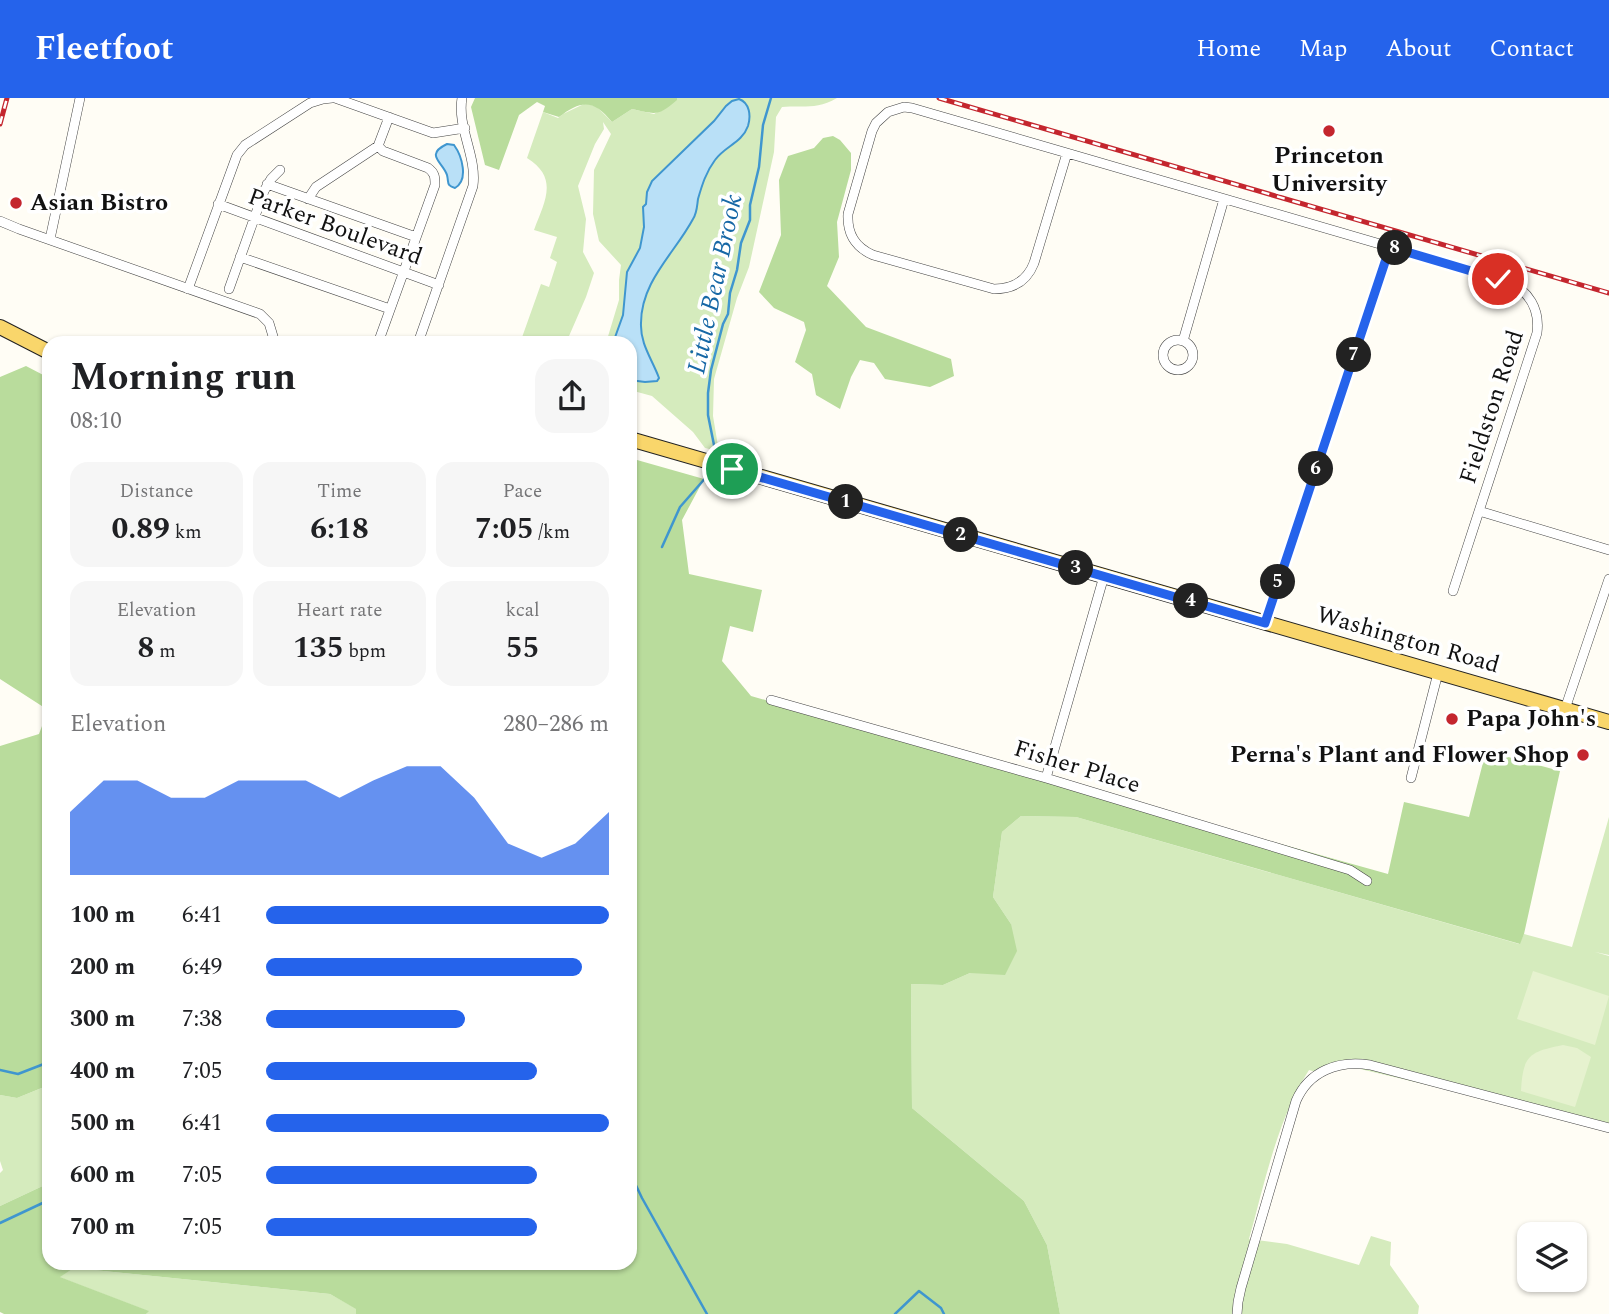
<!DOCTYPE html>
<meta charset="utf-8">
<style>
body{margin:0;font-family:Spectral,serif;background:#f6f6f6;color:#202124;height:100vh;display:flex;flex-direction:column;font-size:26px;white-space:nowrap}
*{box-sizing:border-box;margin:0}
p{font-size:23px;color:#757577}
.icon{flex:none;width:38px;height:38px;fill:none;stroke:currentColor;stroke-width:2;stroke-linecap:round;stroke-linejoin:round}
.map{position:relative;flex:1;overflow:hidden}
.side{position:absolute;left:42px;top:238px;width:595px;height:934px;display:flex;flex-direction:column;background:#fff;border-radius:21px;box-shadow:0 2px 5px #0004}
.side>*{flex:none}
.fabs{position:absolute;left:1517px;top:1124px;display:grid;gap:14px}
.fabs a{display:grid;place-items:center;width:70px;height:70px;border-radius:14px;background:#fff;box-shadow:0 2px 5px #0004;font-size:35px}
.pin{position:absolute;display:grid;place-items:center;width:60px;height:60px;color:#fff;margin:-30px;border:4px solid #fff;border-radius:50%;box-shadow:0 2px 7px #0007}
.km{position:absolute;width:35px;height:35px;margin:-18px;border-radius:50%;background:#222;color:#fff;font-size:19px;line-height:35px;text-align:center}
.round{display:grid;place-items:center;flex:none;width:74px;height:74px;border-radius:21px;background:#f6f6f6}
.overview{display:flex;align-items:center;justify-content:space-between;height:119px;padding:0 28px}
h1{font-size:38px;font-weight:700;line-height:52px}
.metrics{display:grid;grid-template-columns:repeat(3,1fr);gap:10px;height:119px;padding:7px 28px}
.metrics div{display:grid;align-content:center;border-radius:18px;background:#f6f6f6;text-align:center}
.metrics b{font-size:30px;font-weight:700}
.metrics small{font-size:19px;font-weight:400}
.metrics p{font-size:19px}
.chart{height:196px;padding:14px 28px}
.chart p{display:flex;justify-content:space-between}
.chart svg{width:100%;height:126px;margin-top:7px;fill:#2563eb;opacity:.7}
ul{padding:0 28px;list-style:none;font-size:23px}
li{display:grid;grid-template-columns:112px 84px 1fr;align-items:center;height:52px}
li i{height:18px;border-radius:9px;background:#2563eb}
header{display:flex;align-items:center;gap:42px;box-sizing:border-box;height:98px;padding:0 35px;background:#2563eb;color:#fff}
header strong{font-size:33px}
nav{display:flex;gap:38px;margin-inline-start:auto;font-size:24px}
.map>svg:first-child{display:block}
.green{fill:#d5ebbd}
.forest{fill:#b9dc9c}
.pitch{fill:#e6f2cf}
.water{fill:#b9e0f7;stroke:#3f96cf;stroke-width:2}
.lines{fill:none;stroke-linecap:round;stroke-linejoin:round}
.stream{stroke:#3f96cf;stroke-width:2.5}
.minor-casing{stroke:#444;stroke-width:10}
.primary-casing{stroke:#222;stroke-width:16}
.minor{stroke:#fff;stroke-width:9}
.primary{stroke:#f9d66b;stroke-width:14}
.rail-casing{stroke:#c4262e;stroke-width:5}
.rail{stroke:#fff;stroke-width:2.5;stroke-dasharray:8;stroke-linecap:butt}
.route-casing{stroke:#fff;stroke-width:14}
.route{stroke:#2563eb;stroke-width:9}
.poi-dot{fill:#c4262e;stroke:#fff;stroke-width:2.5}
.labels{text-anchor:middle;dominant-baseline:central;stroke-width:7;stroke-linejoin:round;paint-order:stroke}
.poi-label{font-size:24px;font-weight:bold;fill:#111;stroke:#fff;text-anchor:start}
.street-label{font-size:24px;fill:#111;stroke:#fff}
.water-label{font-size:26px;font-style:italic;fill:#1768a6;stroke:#fff}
</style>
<header>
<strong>Fleetfoot</strong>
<nav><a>Home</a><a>Map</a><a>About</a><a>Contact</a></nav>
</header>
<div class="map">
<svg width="1609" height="1216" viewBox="0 0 1609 1216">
<rect width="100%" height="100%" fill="#fffdf5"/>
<path class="green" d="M 677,0 L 837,0 C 816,12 804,7 782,9 L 776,19 L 774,54 L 749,169 L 737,200 L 714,281 L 713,318 L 718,348 L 718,353 L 705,350 L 693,334 L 652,298 L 630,292 L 630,245 L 606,245 L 619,202 L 619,182 L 621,167 L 599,143 L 593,116 L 594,72 L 611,36 L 603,24 L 604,31 L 595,46 L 578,88 L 586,121 L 583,154 L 594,175 L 586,199 L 566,245 L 520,245 L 541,186 L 549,189 L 557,164 L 550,160 L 557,139 L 534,132 C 545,103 559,80 527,60 L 543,14 L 558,20 L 563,16 L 586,5 L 597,9 L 612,24 L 632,11 L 654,16 L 676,2 Z
M 1021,718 L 1076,719 L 1519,846 L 1524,836 L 1572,849 L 1609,719 L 1609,857 L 1595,854 L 1609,858 L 1609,1030 L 1339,966 L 1319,975 L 1309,972 C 1277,1022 1265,1084 1249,1141 L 1287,1146 L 1359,1167 L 1371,1138 L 1391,1144 L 1390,1167 L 1419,1208 L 1418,1216 L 1060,1216 L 1047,1147 L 1024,1103 L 912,1010 L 911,886 L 943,887 L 970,875 L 1011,826 L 993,799 L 1002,734 Z
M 49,987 L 49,1085 L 0,1108 L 0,1075 L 3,1072 L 0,1063 L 0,997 L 17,1000 Z
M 74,1170 L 330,1196 L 357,1211 L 356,1216 L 146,1216 L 148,1213 L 59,1179 Z"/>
<path class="forest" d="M 475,0 L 677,0 L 677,2 C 658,19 655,16 632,11 L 612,24 C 594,2 582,1 559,19 L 543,14 L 545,8 L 537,4 L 519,17 L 499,72 L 485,67 L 471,9 Z
M 833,38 L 840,42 L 851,55 L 851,72 L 837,124 L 839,159 L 827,188 L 866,229 L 951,261 L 954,278 L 930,289 L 885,281 L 874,265 L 860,262 L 851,279 L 840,311 L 816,297 L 812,276 L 795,264 L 806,232 L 804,224 L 774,210 L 759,194 L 781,137 L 779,82 L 788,58 L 814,50 L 823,40 Z
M 26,268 L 49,280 L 49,987 L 17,1000 L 0,997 L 0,648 L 39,636 L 48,612 L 0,581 L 0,279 Z
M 630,360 L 704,381 L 682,422 L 689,476 L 762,492 L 753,534 L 730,528 L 722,563 L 751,598 L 1388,776 L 1404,704 L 1469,719 L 1486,653 L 1560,673 L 1524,836 L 1520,846 L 1076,719 L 1021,718 L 1002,734 L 993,799 L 1011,826 L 1017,853 L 1005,877 L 970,875 L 943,887 L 911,886 L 912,1010 L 1024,1103 L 1047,1147 L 1060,1216 L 356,1216 L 356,1211 L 330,1196 L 74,1170 L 60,1179 L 149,1213 L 146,1216 L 4,1216 L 0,1214 L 0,1108 L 49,1085 L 49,1166 L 630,1166 Z"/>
<path class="pitch" d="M 1533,873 L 1609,898 L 1595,947 L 1517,921 Z
M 1563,947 L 1577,950 L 1591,959 L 1575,1009 L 1521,993 C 1523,957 1529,954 1563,947 Z"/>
<path class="water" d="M 739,1 C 750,5 751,18 748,28 C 742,45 725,48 715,62 C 706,74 702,87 698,101 C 697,108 697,115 693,121 C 675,155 641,183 641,225 C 640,246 652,261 659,280 L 657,283 L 645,284 L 630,282 L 630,245 L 613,245 L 623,217 L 627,174 L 640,150 L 644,129 L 643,109 L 646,106 L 647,94 L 652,83 L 714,23 L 726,8 L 732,3 Z
M 447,46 L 454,47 C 462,58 469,82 455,90 C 446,87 449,85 447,77 C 443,64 424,57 447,46 Z"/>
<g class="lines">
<path class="stream" d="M 713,360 L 715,352 L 708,317 L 708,295 L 711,272 L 723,226 L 728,216 L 730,195 L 737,172 L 741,145 L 750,122 L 750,107 L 759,69 L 763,27 L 771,0
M 662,449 L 680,409 L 708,377 L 710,370
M 0,972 L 18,976 L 49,964
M 630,1075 L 642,1100 L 707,1216
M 0,1125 L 49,1102
M 895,1216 L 919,1193 L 941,1210 L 944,1216"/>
<g class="minor-casing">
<path id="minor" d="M 335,0 L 433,35 L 465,30
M 904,9 L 912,10 L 1067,55 L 1034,165 C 1027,183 1013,191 994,191 L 873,157 C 855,149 847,136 848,116 L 872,33 L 876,25 L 888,14 Z
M 378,48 L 383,53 L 428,70 C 435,75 435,79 435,87 L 378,245
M 1067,55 L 1507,183 C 1529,193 1540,211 1537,235 L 1453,493
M 267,86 L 416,139
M 308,101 L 316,89 L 378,48 L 389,19
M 218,106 L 439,187
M 0,123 L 19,131 L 260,216 L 269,225 L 275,245
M 50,141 L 80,0
M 240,159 L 390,211
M 188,191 L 237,57 L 245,47 L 310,5 L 323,1 L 332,0
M 229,191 L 264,93 L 271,81 L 280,72
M1163 257a15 15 0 1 1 30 0a15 15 0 1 1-30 0Z
M 1183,243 L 1224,101
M 418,245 L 473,88 C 477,58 457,30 462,0
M 1479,413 L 1609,452
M 1265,525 L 1390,149
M 771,602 L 1046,680 L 1350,772 L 1367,783
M 1565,611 L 1609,481
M 1046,680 L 1104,478
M 1411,680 L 1438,575
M 1237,1216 L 1238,1204 L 1241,1190 L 1296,1003 C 1309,973 1338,962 1370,967 L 1609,1030"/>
</g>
<g class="primary-casing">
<path id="primary" d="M 0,229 L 49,254
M 630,341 L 1609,624"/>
</g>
<use href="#minor" class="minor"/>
<use href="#primary" class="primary"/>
<g class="rail-casing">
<path id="rail" d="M 939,0 L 1609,195
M 0,26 L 7,0"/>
</g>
<use href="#rail" class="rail"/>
</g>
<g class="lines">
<g class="route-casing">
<path id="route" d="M 732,371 L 1265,525 L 1390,149 L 1498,181"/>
</g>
<use href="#route" class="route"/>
</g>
<g class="poi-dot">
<circle cx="1329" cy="33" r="7"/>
<circle cx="16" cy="105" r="7"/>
<circle cx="1452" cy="621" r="7"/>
<circle cx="1583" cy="657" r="7"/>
</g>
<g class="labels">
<g class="poi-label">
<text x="1329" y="58" text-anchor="middle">Princeton<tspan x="1329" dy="28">University</tspan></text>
<text x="30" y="105">Asian Bistro</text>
<text x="1466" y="621">Papa John's</text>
<text x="1569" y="657" text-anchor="end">Perna's Plant and Flower Shop</text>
</g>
<g class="street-label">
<text transform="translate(335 129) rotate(20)">Parker Boulevard</text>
<text transform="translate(1492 309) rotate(-72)">Fieldston Road</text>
<text transform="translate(1408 542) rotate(16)">Washington Road</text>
<text transform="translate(1077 669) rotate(17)">Fisher Place</text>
</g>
<g class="water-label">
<text transform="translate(715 186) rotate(-78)">Little Bear Brook</text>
</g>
</g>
</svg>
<div class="fabs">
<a><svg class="icon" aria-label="layers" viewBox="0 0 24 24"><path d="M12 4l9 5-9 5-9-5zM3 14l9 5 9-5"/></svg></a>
</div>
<div class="pin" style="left:732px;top:371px;background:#1e9e55"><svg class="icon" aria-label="arrive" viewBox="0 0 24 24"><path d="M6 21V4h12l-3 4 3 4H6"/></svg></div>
<div class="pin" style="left:1498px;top:181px;background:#d93025"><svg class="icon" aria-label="check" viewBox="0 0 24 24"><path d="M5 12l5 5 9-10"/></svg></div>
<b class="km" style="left:846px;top:404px">1</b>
<b class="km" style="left:961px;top:437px">2</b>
<b class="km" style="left:1076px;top:470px">3</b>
<b class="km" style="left:1191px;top:503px">4</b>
<b class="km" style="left:1278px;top:484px">5</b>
<b class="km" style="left:1316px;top:371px">6</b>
<b class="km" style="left:1354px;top:257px">7</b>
<b class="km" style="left:1395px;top:150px">8</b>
<section class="side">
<div class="overview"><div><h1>Morning run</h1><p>08:10</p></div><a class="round"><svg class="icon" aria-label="share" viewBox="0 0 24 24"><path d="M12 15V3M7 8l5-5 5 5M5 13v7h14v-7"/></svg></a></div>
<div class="metrics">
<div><p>Distance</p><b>0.89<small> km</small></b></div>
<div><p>Time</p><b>6:18</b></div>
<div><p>Pace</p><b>7:05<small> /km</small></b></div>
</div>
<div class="metrics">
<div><p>Elevation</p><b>8<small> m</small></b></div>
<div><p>Heart rate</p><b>135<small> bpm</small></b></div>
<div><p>kcal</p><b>55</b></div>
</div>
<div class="chart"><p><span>Elevation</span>280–286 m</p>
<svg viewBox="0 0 160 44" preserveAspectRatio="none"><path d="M0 44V22L10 11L20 11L30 17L40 17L50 11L60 11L70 11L80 17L90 11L100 6L110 6L120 17L130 33L140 38L150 33L160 22V44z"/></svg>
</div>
<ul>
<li><b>100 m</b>6:41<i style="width:100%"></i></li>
<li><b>200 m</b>6:49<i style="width:92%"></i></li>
<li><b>300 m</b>7:38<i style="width:58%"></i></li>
<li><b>400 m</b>7:05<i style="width:79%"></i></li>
<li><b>500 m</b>6:41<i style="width:100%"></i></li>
<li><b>600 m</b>7:05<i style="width:79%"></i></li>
<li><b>700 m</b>7:05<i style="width:79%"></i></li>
</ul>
</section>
</div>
